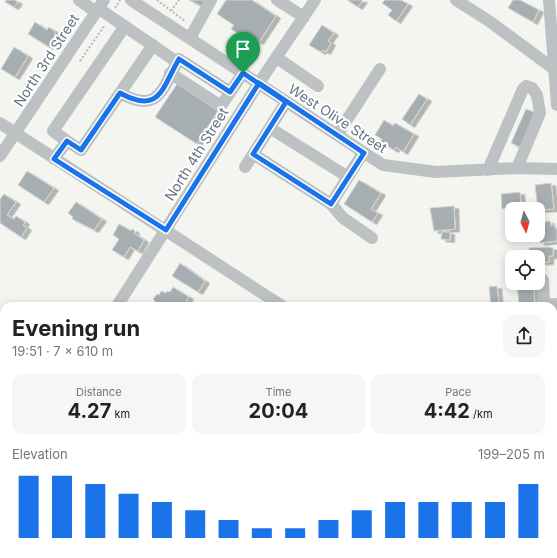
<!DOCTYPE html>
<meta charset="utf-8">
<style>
body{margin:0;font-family:Inter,sans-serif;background:#f6f6f6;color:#222;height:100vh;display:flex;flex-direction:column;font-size:15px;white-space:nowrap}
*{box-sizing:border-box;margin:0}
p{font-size:13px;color:#767676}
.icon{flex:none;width:22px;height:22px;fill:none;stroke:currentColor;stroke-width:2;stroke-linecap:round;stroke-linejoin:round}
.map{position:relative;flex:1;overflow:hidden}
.side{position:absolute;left:0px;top:302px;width:557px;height:256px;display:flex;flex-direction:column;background:#fff;border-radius:12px 12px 0 0;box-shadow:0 2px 10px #0003}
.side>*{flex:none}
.needle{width:26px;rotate:174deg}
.controls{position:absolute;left:505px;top:202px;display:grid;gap:8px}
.controls a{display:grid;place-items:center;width:40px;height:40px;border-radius:8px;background:#fff;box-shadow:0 2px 10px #0003;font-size:20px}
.pin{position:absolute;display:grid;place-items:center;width:34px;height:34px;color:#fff;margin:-41px -17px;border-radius:50% 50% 50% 0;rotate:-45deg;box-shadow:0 0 4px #0007}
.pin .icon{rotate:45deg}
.round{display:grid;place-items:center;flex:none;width:42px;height:42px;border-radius:12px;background:#f6f6f6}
.overview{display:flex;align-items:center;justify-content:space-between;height:68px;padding:0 12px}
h1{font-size:22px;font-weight:700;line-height:30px}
.metrics{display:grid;grid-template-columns:repeat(3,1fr);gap:6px;height:68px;padding:4px 12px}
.metrics div{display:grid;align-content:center;border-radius:10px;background:#f6f6f6;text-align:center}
.metrics b{font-size:20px;font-weight:700}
.metrics small{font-size:11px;font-weight:400}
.metrics p{font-size:11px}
.chart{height:112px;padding:8px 12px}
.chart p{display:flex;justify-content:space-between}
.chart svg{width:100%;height:72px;margin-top:4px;stroke:#1a73e8;stroke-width:6}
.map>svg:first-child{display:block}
.building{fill:#a6aeb2;stroke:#d5d5d3;filter:url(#shadow)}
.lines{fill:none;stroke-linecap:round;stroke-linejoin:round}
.path{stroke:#b7babc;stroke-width:2;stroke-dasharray:2 2;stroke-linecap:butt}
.minor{stroke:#bdc1c4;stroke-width:12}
.route-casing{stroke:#fff;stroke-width:8}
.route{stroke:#1a73e8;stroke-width:5}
.labels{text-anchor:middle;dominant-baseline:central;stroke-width:4;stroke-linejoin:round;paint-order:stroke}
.street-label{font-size:14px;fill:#647480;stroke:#fff}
</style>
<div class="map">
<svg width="557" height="558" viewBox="0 0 557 558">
<defs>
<filter id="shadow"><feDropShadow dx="4.5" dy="2.5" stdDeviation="0" flood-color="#0004"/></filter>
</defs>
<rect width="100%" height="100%" fill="#f4f4f0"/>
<path class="building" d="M 6,0 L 15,0 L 18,2 L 14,7 L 5,2 Z
M 189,0 L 208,0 L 203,7 Z
M 226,0 L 252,0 L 276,16 L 259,42 L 255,40 L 252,43 L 231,29 L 234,25 L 217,14 Z
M 347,0 L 363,0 L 358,7 Z
M 385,0 L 401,0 L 408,4 L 396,21 L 388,15 L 392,10 L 382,3 Z
M 513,0 L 520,0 L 539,10 L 533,22 L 508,8 Z
M 35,22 L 47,30 L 49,27 L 56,32 L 54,34 L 58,37 L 49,47 L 28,34 Z
M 322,25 L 334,33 L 328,41 L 331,43 L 326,52 L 323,50 L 321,52 L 309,45 Z
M 14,47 L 28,56 L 15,77 L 1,69 Z
M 177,84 L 218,111 L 197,144 L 155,117 Z
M 419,94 L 427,99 L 410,125 L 402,119 Z
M 526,109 L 537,113 L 522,148 L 511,143 Z
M 384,120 L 393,126 L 395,123 L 414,134 L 403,152 L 396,147 L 394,150 L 380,142 L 382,139 L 375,135 Z
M 27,171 L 54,188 L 44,202 L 18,185 Z
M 359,180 L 381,193 L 371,209 L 378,213 L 372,222 L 344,204 Z
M 551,183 L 554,209 L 538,210 L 535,185 Z
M 520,192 L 521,207 L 502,209 L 501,194 Z
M 4,194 L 16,202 L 7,215 L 14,219 L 16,216 L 25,222 L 23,225 L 27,228 L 21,237 L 0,223 L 0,199 Z
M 76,202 L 102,219 L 94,230 L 72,219 L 73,217 L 68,213 Z
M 454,206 L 455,229 L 434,231 L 430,208 Z
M 550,221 L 551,226 L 555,225 L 555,228 L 557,228 L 557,241 L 540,243 L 538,228 L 544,227 L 543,222 Z
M 119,224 L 131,231 L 132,229 L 135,231 L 134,233 L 144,240 L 138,251 L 130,247 L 124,257 L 112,250 L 119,239 L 113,235 Z
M 442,232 L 450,232 L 450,240 L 441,239 Z
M 548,247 L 553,248 L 553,256 L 549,256 L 549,262 L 538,262 L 538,257 L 530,257 L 529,248 Z
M 180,263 L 205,281 L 198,292 L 172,276 Z
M 517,283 L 533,283 L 535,306 L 519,306 Z
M 497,286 L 499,306 L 491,306 L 489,287 Z
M 173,287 L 189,297 L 183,306 L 153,305 L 155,301 L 153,299 L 157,294 L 159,295 L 161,291 L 166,293 L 167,291 L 170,292 Z
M 553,383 L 557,383 L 556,398 L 553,398 Z
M 0,421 L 4,424 L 4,438 L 0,439 Z
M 117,554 L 134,554 L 135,558 L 117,558 Z
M 426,554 L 426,558 L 408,558 L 408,555 Z
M 524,554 L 524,558 L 510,558 L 510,555 Z"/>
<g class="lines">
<path class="path" d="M 157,0 L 185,21
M 115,8 L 120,0
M 171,11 L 179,0
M 80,61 L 105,25"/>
<path class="minor" d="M 79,0 L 96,12
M 131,0 L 383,165 L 436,172 L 517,168 L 557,169
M 277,0 L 304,17
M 456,0 L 489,21 L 554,69
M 549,0 L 557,105
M 98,8 L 177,62
M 190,38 L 211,0
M 277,58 L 318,86
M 170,73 L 221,106 L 243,73
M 120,93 C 160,115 162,88 179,59 L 230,92
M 0,123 L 282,306
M 270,128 L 348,177
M 337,135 L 380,69
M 67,141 L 53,131 L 125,26
M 253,154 L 331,204 L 363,153
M 0,156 L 104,0
M 54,159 L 67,141 L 81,150 L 153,45
M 245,167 L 286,102
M 488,170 L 523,89 L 526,86 L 532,88 L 537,95 L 540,113 L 517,168
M 331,204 L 343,218 L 372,238
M 543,280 L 544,306
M 544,305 L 557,304
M 117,306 L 259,83 L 315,0
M 553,353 L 557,353
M 0,499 L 4,492
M 553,517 L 557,517
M 0,554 L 3,558
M 158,554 L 158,558"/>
</g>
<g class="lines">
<g class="route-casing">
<path id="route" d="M 243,73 L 230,92 L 179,59 C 162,88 160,115 120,93 L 81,150 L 67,141 L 54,159 L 166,230 L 259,83 L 364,153 L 331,204 L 253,154 L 286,102 L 243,73"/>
</g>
<use href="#route" class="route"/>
</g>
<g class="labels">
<g class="street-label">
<text transform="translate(46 60) rotate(-57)">North 3rd Street</text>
<text transform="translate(338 118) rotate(33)">West Olive Street</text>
<text transform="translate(196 154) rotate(-58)">North 4th Street</text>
</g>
</g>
</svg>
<div class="controls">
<a><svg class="needle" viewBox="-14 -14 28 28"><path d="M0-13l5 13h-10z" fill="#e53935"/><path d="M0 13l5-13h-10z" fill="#767676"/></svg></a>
<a><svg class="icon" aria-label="locate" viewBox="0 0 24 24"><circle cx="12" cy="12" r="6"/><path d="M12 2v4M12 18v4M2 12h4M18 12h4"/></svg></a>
</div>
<div class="pin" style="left:243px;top:73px;background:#1e9e55"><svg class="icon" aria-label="arrive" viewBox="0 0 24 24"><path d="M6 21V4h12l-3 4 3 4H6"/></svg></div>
<section class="side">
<div class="overview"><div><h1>Evening run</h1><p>19:51 · 7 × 610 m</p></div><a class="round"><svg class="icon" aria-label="share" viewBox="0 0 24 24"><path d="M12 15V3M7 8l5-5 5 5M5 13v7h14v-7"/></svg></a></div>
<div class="metrics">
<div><p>Distance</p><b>4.27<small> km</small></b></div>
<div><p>Time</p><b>20:04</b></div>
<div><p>Pace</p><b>4:42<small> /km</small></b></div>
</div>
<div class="chart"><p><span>Elevation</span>199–205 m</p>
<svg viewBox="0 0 160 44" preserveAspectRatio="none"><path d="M5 44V6M15 44V6M25 44V11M35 44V17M45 44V22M55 44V27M65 44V33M75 44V38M85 44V38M95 44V33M105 44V27M115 44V22M125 44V22M135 44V22M145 44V22M155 44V11"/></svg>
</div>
</section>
</div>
